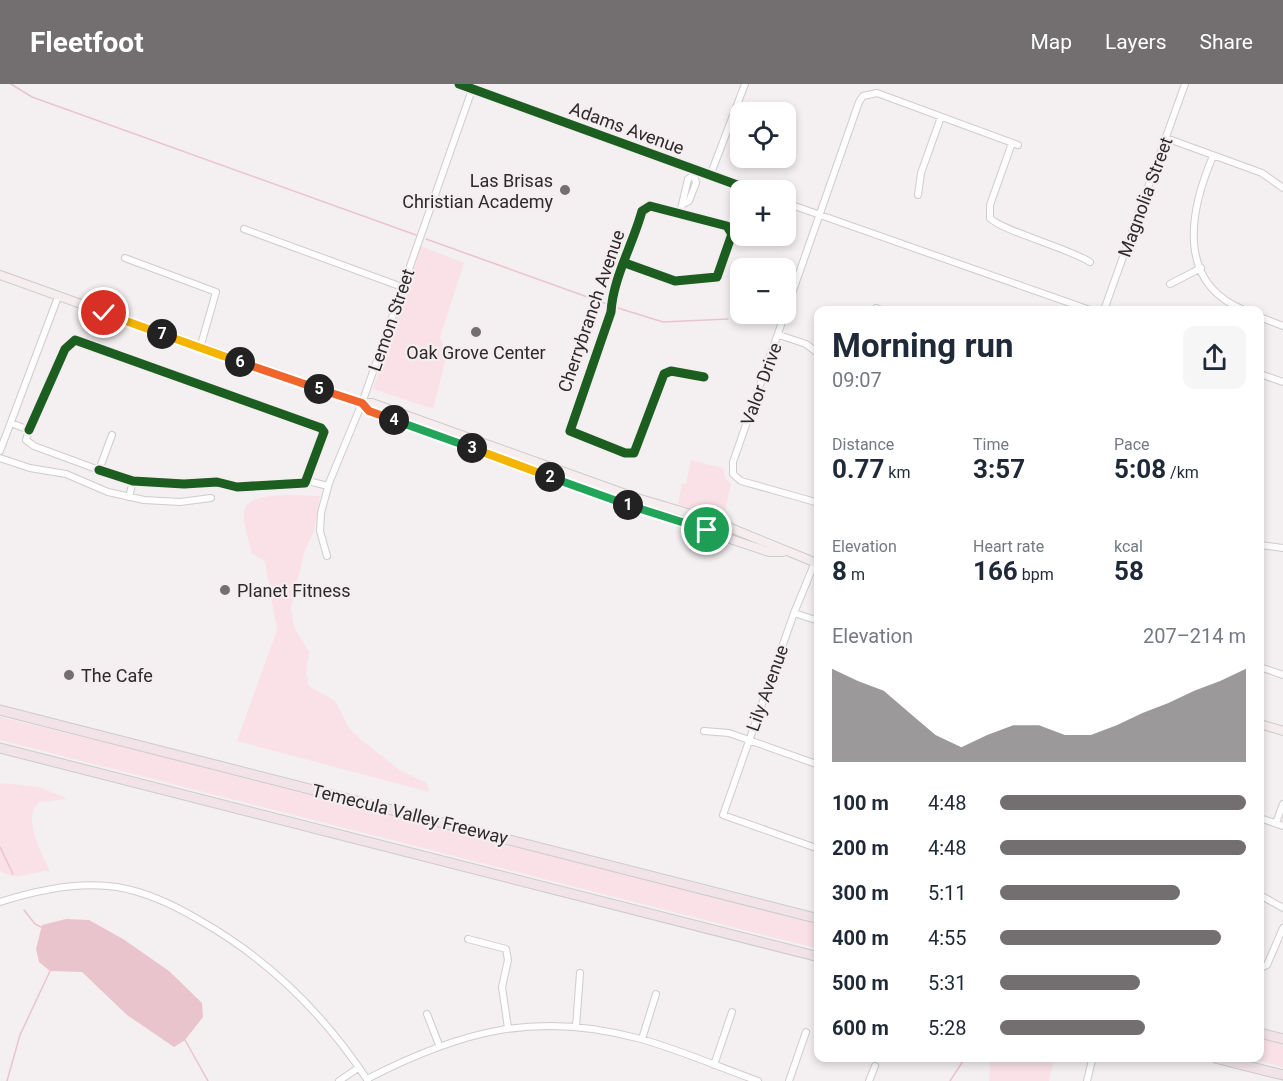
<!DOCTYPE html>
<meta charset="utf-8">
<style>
body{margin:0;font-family:Roboto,sans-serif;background:#f6f6f7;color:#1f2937;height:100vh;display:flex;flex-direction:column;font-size:22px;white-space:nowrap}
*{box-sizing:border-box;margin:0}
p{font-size:20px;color:#747a83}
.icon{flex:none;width:33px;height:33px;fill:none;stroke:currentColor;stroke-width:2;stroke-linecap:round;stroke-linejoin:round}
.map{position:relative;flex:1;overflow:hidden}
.details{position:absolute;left:814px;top:222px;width:450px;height:756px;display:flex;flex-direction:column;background:#fff;border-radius:12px;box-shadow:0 3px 9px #0003}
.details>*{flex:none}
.controls{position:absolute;left:730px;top:18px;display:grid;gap:12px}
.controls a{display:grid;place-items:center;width:66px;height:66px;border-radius:12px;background:#fff;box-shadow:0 3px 9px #0003;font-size:30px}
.pin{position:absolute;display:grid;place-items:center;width:51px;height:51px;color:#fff;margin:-26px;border:3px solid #fff;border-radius:50%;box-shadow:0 2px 6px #0007}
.km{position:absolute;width:30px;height:30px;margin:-15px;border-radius:50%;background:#222;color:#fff;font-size:16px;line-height:30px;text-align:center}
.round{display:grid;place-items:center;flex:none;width:63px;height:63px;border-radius:12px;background:#f6f6f7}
.head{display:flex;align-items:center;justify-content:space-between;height:102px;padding:0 18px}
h1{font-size:33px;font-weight:700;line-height:45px}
.figures{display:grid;grid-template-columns:repeat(3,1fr);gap:9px;height:102px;padding:6px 18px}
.figures div{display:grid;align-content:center}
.figures b{font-size:26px;font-weight:700}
.figures small{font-size:16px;font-weight:400}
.figures p{font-size:16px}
.chart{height:168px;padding:12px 18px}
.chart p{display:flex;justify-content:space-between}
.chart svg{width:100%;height:108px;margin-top:6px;fill:#736f70;opacity:.7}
ul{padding:0 18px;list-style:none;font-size:20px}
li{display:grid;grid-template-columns:96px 72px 1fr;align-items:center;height:45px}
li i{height:15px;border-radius:8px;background:#736f70}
header{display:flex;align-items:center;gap:36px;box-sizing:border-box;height:84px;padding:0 30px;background:#736f70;color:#fff}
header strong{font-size:28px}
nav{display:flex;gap:33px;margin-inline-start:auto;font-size:21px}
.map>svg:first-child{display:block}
.green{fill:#f9e1e7}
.water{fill:#eac4cd}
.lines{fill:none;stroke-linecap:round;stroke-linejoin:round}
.stream{stroke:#eac4cd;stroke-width:1.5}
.minor-casing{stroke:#cfcccd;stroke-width:8}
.major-casing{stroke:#cdcbcb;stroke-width:10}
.highway-casing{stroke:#cdcbcb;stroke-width:11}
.minor{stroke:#fdfdfd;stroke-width:6}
.major{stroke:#f6edef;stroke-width:8}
.highway{stroke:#f1e3e7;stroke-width:9}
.cycleway-casing{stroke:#f5eef0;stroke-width:13}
.cycleway{stroke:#1b5e20;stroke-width:9}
.split-1-casing{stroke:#fff;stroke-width:12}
.split-2-casing{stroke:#fff;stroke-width:12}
.split-3-casing{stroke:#fff;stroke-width:12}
.split-4-casing{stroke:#fff;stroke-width:12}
.split-5-casing{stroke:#fff;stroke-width:12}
.split-6-casing{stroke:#fff;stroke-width:12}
.split-7-casing{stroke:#fff;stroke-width:12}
.split-8-casing{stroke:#fff;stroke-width:12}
.split-1{stroke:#22a559;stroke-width:8}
.split-2{stroke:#22a559;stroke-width:8}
.split-3{stroke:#f5b400;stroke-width:8}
.split-4{stroke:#22a559;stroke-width:8}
.split-5{stroke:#f0652b;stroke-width:8}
.split-6{stroke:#f0652b;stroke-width:8}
.split-7{stroke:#f5b400;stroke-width:8}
.split-8{stroke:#f5b400;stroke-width:8}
.poi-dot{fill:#736f70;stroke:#f5eef0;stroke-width:2}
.labels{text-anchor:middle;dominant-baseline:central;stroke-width:4.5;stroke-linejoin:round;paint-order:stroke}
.street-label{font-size:18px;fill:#2d2a2a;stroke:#f5eef0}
.poi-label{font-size:18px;fill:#2d2a2a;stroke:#f5eef0;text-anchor:start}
</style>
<header>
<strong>Fleetfoot</strong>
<nav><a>Map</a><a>Layers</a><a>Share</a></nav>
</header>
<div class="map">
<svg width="1283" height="997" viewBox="0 0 1283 997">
<rect width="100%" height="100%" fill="#f4eff1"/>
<path class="green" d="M 421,162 L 464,179 L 440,253 L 447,270 L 433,325 L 373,305 Z
M 691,376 L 723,384 L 725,394 L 731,400 L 723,435 L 678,420 L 682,399 L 686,400 Z
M 320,412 L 314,447 L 304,469 L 291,524 L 294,543 L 309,568 L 306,588 L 309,602 L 335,617 L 349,644 L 359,654 L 401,687 L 427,699 L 429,708 L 237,657 L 277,546 L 265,477 L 252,470 C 249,457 243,441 244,428 C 247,405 302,412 320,412 Z
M 0,633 L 186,678 L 819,841 L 819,865 L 0,656 Z
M 0,699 L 39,703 L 68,715 L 40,718 C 20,731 43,772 50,787 C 33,787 16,798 0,787 Z
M 1260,954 L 1283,961 L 1283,983 L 1246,974 L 1260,974 Z
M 991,974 L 1054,974 L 1049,997 L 989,997 Z"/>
<path class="water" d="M 66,835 L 89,836 L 123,855 L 169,887 L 202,919 L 203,933 L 185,956 L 174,963 L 127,931 L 82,888 L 50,887 L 39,878 L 36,865 L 42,841 Z"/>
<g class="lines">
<path class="stream" d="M 11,0 L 32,13 L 416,151
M 426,155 L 607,220
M 618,224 L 663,238 L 728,235
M 0,763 L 13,790
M 24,826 L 35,840 L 41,843
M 185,956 L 208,997
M 7,997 L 20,951 L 50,887
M 950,997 L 965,974"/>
<g class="minor-casing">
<path id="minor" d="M 459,0 L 751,106
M 1166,54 L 1262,89 L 1283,104
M 1012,59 L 990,121 L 990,134 C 1000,146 1068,164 1090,178
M 1213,72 C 1190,126 1175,198 1244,226
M 710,92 L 745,0
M 918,111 L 921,89 L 941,33
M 786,119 L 1090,226
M 683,120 L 689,117 L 696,99 L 694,90
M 680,129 L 688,95 L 694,91
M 244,145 L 402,203
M 125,174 L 216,208 L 200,264
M 625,179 L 675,197 L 717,193 L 732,150 L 727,142 L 650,122 L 642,127 C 633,160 613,194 611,228 L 570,347 L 625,369 L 634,369 L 664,290 L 671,287 L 704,293
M 1170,200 L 1201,184
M 876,224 L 881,226
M 1104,226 L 1185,0
M 1260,233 L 1283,242
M 779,251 L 806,260 L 819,270
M 1260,290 L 1283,298
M 11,339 L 29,346 L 26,356 L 34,362 L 99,386 L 112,351
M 29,346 L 65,265 L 75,256 L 321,344 L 324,348 L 305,399 L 237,403 L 217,398 L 184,400 L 133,397 L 99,386
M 0,367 L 58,213
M 0,374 L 30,384 L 66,390 L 108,408 L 144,416 L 180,418 L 211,414
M 308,397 L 328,402
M 129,413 L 133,397
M 819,419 L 741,397 L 733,390 L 733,378 L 859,18 L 863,12 L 877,9 L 1018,61
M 1260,461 L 1283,464
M 327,472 L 320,447 L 321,429 L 329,399 L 362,319 L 474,0
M 815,478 L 794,529 L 723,731 L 819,765
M 794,529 L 819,537
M 1260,583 L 1283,591
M 704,647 L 729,649 L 819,681
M 1260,734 L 1283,742
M 1276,739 L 1283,720
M 1260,811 L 1283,824
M 0,818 C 37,806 78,797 117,803 C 147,808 176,822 201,837 C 271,877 324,930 368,997
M 468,855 L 506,865 L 508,876 L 502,903 L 508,944
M 1260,884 L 1267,881 L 1283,844
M 427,930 L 439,961
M 576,943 L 580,889
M 642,955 L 656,910
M 714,981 L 732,928
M 367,995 C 460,947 537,926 641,955 C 680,966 719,983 758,997
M 339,997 L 358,984
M 789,997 L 806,948
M 869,997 L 875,982
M 1087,997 L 1092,976"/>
</g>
<g class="major-casing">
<path id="major" d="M 0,191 L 324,307 L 362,319 L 372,319 L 637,414 L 711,436 L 819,480
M 362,319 L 369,327 L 643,426 L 769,468 L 783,468
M 1260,640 L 1283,647"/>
</g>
<g class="highway-casing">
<path id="highway" d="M 0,626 L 819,835
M 0,664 L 819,873
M 1260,949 L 1283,955
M 1215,974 L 1283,991"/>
</g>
<use href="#minor" class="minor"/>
<use href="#major" class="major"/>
<use href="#highway" class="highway"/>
<g class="cycleway-casing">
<path id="cycleway" d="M 459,0 L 751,106
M 625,179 L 675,197 L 717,193 L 732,150 L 727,142 L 650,122 L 642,127 C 633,160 613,194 611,228 L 570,347 L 625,369 L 634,369 L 664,290 L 671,287 L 704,293
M 29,346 L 65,265 L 75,256 L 321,344 L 324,348 L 305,399 L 237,403 L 217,398 L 184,400 L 133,397 L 99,386"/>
</g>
<use href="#cycleway" class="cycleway"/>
</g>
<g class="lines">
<g class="split-1-casing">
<path id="split-1" d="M 628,421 L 707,446"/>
</g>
<g class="split-2-casing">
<path id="split-2" d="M 550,393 L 628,421"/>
</g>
<g class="split-3-casing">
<path id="split-3" d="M 472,364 L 550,393"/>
</g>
<g class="split-4-casing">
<path id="split-4" d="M 394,336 L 472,364"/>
</g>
<g class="split-5-casing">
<path id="split-5" d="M 319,305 L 362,319 L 369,327 L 394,336"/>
</g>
<g class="split-6-casing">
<path id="split-6" d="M 240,278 L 319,305"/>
</g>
<g class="split-7-casing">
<path id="split-7" d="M 162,250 L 240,278"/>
</g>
<g class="split-8-casing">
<path id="split-8" d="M 104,229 L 162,250"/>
</g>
<use href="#split-1" class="split-1"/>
<use href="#split-2" class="split-2"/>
<use href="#split-3" class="split-3"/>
<use href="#split-4" class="split-4"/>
<use href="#split-5" class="split-5"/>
<use href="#split-6" class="split-6"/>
<use href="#split-7" class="split-7"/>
<use href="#split-8" class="split-8"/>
</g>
<g class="poi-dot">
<circle cx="565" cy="106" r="6"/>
<circle cx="476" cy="248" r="6"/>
<circle cx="225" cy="506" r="6"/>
<circle cx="69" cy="591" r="6"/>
</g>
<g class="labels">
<g class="street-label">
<text transform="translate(627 44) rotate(20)">Adams Avenue</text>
<text transform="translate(1145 113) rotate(-70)">Magnolia Street</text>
<text transform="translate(591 227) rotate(-71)">Cherrybranch Avenue</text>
<text transform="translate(391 236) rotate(-71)">Lemon Street</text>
<text transform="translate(761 300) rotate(-70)">Valor Drive</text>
<text transform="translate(767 604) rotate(-70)">Lily Avenue</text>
<text transform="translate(410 730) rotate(14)">Temecula Valley Freeway</text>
</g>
<g class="poi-label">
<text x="553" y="96" text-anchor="end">Las Brisas<tspan x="553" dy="21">Christian Academy</tspan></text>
<text x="476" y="268" text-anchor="middle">Oak Grove Center</text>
<text x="237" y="506">Planet Fitness</text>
<text x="81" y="591">The Cafe</text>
</g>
</g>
</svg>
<div class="controls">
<a><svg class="icon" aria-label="locate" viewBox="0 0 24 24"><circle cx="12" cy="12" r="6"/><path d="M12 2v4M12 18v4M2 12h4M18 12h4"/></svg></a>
<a>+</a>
<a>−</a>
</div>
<div class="pin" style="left:707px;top:446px;background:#1e9e55"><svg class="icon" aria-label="arrive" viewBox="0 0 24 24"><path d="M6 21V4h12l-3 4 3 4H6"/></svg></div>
<div class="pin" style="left:104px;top:229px;background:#d93025"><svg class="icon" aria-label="check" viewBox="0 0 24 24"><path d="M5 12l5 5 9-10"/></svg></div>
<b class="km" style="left:628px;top:421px">1</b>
<b class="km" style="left:550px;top:393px">2</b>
<b class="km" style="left:472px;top:364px">3</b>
<b class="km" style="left:394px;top:336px">4</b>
<b class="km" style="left:319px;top:305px">5</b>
<b class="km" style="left:240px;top:278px">6</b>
<b class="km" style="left:162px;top:250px">7</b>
<section class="details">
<div class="head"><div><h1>Morning run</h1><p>09:07</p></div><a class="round"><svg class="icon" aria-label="share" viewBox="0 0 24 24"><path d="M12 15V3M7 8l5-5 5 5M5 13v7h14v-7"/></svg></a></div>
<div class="figures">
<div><p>Distance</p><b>0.77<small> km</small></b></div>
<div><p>Time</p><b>3:57</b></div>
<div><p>Pace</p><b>5:08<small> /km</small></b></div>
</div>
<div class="figures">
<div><p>Elevation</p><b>8<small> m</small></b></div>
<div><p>Heart rate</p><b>166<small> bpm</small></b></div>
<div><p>kcal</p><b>58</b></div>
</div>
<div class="chart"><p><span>Elevation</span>207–214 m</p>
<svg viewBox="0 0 160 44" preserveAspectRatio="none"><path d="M0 44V6L10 11L20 15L30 24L40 33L50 38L60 33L70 29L80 29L90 33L100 33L110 29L120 24L130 20L140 15L150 11L160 6V44z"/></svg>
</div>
<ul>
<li><b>100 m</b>4:48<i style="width:100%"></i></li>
<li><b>200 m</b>4:48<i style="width:100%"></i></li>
<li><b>300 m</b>5:11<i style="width:73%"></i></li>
<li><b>400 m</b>4:55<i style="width:90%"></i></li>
<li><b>500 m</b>5:31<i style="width:57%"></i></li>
<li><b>600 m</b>5:28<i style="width:59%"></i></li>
</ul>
</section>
</div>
